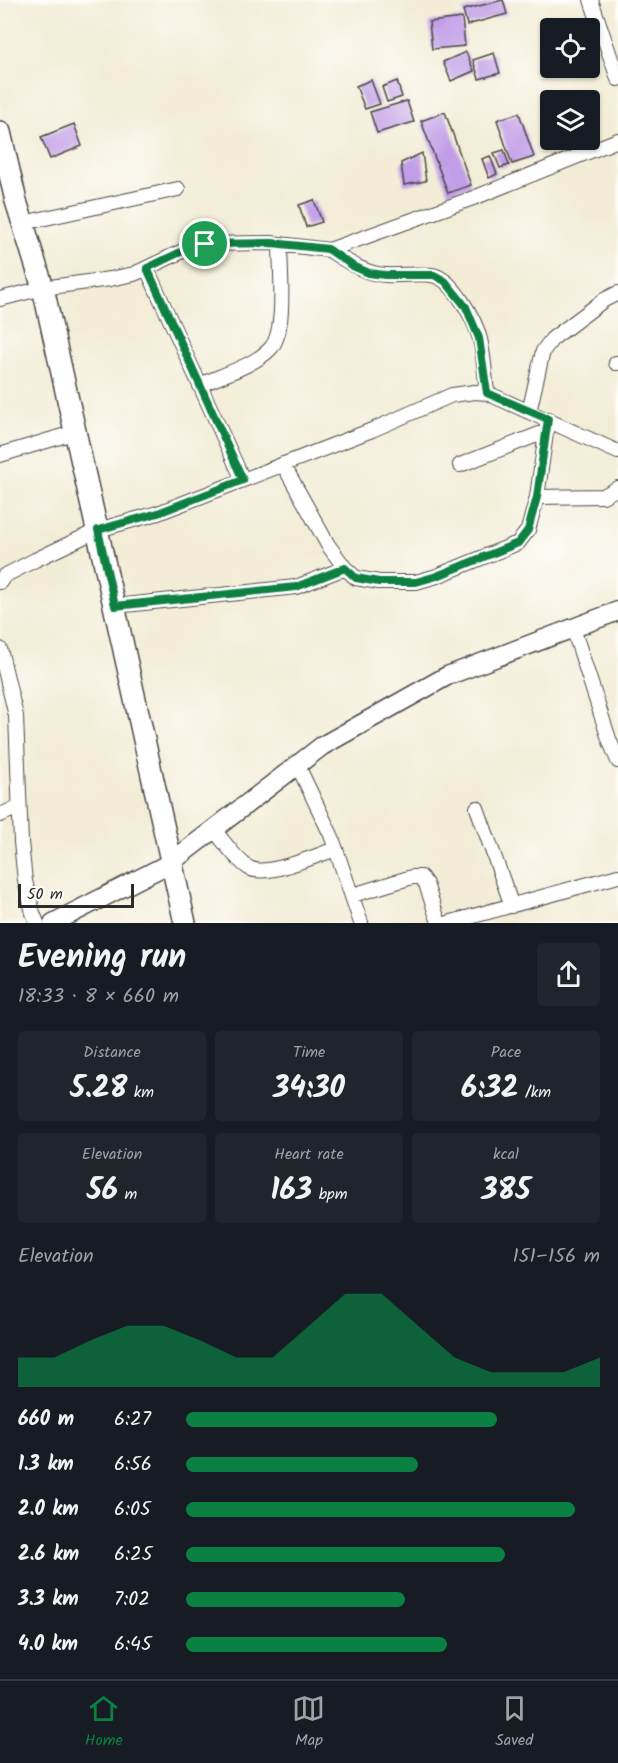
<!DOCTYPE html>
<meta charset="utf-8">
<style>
body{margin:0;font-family:Kalam,sans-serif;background:#20242c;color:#f1f3f6;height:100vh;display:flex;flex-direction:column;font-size:22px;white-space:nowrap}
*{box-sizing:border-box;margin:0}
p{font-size:20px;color:#9ea1a6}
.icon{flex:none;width:33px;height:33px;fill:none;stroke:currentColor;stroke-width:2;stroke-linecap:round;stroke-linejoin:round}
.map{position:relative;height:923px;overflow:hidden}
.side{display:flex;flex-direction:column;background:#171b24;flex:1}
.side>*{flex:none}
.controls{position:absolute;left:540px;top:18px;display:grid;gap:12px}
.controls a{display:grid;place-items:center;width:60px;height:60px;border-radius:6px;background:#171b24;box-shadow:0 2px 4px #0004;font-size:30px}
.scale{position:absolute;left:18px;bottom:15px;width:116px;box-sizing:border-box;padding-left:6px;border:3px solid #2b2b2b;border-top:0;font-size:16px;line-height:21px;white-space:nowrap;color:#2b2b2b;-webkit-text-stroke:4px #fdfcf7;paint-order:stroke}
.pin{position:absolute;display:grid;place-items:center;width:51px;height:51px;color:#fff;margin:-26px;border:3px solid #fff;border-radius:50%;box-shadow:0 2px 6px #0007}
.round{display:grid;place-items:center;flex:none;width:63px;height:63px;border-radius:6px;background:#20242c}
.head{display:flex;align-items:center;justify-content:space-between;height:102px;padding:0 18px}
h1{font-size:33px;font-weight:700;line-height:45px}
.metrics{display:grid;grid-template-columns:repeat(3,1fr);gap:9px;height:102px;padding:6px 18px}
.metrics div{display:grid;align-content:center;border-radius:6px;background:#20242c;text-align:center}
.metrics b{font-size:30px;font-weight:700}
.metrics small{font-size:16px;font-weight:400}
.metrics p{font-size:16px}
.chart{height:168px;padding:12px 18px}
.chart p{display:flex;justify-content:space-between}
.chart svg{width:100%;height:108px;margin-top:6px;fill:#0b8043;opacity:.7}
ul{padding:0 18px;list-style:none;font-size:20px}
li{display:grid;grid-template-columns:96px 72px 1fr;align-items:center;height:45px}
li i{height:15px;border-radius:8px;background:#0b8043}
.dock{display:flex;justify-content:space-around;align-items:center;height:84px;border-top:2px solid #363941;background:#171b24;font-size:16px;color:#9ea1a6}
.dock a{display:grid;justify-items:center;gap:3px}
.dock .on{color:#0b8043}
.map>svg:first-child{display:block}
.building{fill:#c29ee8}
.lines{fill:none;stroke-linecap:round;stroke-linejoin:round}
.street-casing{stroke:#494845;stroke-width:16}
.secondary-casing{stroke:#494845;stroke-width:21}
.primary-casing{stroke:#494845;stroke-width:24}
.street{stroke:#fff;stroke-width:14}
.secondary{stroke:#fff;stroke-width:18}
.primary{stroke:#fff;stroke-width:21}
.route-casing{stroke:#fff;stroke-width:12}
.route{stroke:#0b8043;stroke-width:8}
</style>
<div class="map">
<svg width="618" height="923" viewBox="0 0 618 923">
<rect width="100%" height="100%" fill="#fdfcf7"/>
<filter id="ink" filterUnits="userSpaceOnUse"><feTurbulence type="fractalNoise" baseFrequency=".0167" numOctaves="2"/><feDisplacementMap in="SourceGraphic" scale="12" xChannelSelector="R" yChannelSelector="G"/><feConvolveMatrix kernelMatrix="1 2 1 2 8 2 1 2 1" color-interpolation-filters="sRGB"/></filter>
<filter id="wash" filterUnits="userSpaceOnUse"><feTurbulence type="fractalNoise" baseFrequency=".008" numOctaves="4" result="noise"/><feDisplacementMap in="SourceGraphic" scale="24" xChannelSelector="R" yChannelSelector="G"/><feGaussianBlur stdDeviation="1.35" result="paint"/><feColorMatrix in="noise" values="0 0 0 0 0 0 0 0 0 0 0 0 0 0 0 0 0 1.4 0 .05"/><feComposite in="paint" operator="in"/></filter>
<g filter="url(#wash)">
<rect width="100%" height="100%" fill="#f3edd7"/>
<g id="blocks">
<path class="building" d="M 503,0 L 507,14 L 467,25 L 463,10 Z
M 462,18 L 465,46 L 432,49 L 429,22 Z
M 466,52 L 474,71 L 451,81 L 443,62 Z
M 494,53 L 500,73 L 479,79 L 473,60 Z
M 371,80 L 380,104 L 365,109 L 356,86 Z
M 397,81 L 402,97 L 387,102 L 382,87 Z
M 407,101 L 414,122 L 377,133 L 370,112 Z
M 445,112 L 471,185 L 448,193 L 421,121 Z
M 519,113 L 534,157 L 512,164 L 497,120 Z
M 74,124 L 82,146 L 50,159 L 41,137 Z
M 504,150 L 509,165 L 500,168 L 494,153 Z
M 422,153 L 426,181 L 404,185 L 401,163 Z
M 490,156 L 497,174 L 489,178 L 482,159 Z
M 314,200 L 322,222 L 306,227 L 299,205 Z"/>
</g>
</g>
<g filter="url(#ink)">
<use href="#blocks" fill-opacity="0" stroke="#494845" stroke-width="1.5"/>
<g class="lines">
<g class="street-casing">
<path id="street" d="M 591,0 L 618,79
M 23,223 L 178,189
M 329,250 C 347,261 364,274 386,275 C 401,276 417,273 432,275 C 453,278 475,320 480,339 C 484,356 485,375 487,393
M 147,269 L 243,480
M 0,299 L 43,288 L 110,279 L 134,274 L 187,249 L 205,244 L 271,243 L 329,250 L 476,197 L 618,140
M 616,363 L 618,363
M 200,385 C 220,376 255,365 270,349 C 287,332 280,269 280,244
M 529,412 L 543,351 L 552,339 L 604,300 L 618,293
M 0,455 L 76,432
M 283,464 L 328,545 L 345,568 L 356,578 L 379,582 L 416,582 L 437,576 L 518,543 L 528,530 L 537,497 L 548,419
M 460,465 L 547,431
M 537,497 L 603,496 L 618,488
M 0,582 L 4,576 L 35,560 L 98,530 L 158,513 L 243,480 L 372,430 L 452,395 L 475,392 L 487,393 L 618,452
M 115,606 L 296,587 L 345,568
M 573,628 L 609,739 L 618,761
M 0,649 L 16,716 L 21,842 L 25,881 L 33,913 L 37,923
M 297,764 L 331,835 L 361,923
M 477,808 L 512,906
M 0,815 L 19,807
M 213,829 C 224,841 235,859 249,868 C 266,878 317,855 336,849
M 353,895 L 412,877 L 421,877 L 426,884 L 439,923
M 448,923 L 618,876"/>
</g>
<g class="secondary-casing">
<path id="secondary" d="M 53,923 L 170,863 L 322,746 L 447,676 L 618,611"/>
</g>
<g class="primary-casing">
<path id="primary" d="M 0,132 L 16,201 L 43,288 L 185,923"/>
</g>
<use href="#street" class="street"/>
<use href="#secondary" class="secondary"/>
<use href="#primary" class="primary"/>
</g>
</g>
<g class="lines" filter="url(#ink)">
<g class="route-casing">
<path id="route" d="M 272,243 L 328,249 L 353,266 L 369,273 L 385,275 L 434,275 L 445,281 L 466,307 L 479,338 L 487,393 L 548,419 L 537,497 L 528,530 L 518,543 L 437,576 L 416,582 L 379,582 L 356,578 L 345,568 L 296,587 L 115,606 L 98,530 L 158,513 L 243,480 L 147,268 L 187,249 L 205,244 Z"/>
</g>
<use href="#route" class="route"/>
</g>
</svg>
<div class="controls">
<a><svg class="icon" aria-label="locate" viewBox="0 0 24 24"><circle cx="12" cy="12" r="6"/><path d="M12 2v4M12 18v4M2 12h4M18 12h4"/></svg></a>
<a><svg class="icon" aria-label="layers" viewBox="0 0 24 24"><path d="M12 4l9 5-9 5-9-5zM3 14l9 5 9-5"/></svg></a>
</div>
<div class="scale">50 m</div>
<div class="pin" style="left:205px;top:244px;background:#1e9e55"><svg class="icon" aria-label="arrive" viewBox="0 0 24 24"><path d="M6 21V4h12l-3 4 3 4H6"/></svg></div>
</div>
<section class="side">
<div class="head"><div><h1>Evening run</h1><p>18:33 · 8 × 660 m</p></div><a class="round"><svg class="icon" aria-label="share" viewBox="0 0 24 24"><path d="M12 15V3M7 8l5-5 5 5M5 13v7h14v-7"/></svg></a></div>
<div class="metrics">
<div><p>Distance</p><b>5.28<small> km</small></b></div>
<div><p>Time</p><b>34:30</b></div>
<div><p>Pace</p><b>6:32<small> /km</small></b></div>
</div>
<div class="metrics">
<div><p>Elevation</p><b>56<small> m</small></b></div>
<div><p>Heart rate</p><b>163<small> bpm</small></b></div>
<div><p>kcal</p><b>385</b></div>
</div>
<div class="chart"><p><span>Elevation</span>151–156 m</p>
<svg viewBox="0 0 160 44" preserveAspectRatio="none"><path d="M0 44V32L10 32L20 25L30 19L40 19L50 25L60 32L70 32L80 19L90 6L100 6L110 19L120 32L130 38L140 38L150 38L160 32V44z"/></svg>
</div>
<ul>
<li><b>660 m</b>6:27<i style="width:75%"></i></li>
<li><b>1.3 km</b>6:56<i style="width:56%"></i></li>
<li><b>2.0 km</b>6:05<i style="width:94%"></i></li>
<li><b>2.6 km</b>6:25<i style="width:77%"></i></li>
<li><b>3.3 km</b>7:02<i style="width:53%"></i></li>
<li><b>4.0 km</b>6:45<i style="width:63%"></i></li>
</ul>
</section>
<nav class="dock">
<a class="on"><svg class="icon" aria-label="home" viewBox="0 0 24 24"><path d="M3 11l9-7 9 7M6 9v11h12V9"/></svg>Home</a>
<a><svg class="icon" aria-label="map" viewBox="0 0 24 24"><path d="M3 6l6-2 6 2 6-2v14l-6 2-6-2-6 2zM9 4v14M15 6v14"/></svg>Map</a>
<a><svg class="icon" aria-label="saved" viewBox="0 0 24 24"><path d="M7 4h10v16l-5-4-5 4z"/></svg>Saved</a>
</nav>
